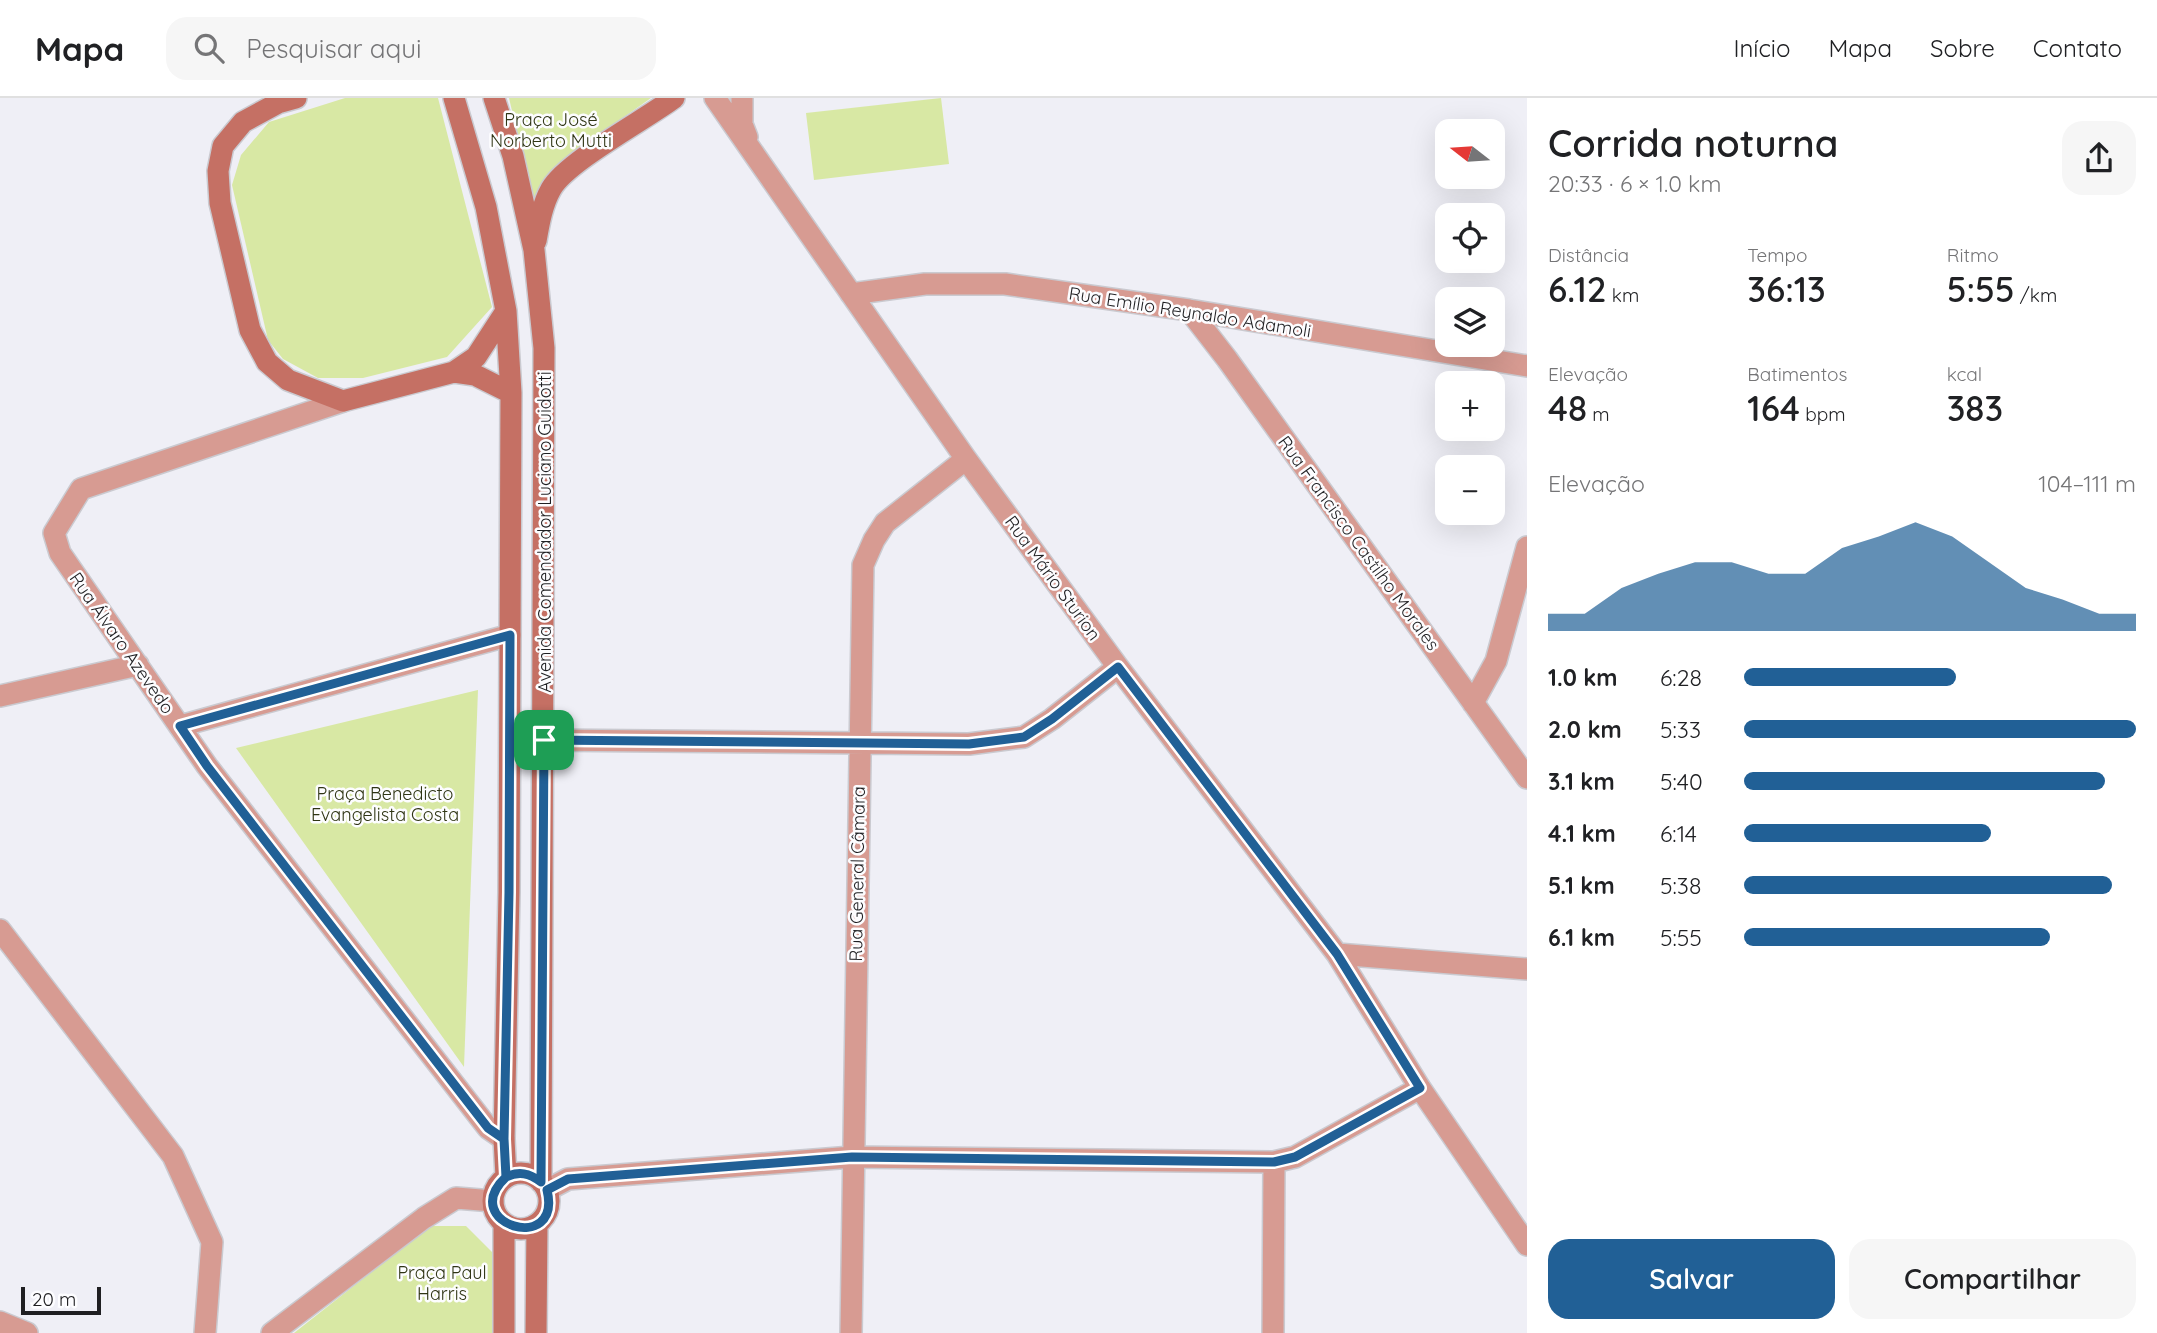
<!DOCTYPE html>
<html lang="pt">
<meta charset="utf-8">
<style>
body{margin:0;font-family:Quicksand,sans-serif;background:#f6f6f6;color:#202124;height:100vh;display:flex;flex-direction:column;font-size:26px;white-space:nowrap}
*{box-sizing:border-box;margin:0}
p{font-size:23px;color:#757577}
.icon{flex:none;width:38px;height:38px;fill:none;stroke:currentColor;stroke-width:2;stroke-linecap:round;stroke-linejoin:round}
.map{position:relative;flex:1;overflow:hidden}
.details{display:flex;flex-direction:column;background:#fff;width:630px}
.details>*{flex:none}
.needle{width:46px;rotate:287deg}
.controls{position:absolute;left:1435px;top:21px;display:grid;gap:14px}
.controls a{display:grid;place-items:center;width:70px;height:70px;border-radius:14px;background:#fff;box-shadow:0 7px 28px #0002;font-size:35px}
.scale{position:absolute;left:21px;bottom:18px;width:80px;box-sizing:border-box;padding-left:7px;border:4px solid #1f1f22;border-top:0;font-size:19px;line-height:24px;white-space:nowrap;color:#1f1f22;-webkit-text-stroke:5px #fdfdff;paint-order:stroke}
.pin{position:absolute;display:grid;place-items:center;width:60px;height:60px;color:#fff;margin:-30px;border-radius:14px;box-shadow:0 4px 10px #0006}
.round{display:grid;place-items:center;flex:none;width:74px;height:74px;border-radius:21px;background:#f6f6f6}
.headline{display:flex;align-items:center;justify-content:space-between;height:119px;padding:0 21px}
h1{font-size:38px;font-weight:600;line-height:52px}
.stats{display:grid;grid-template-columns:repeat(3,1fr);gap:10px;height:119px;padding:7px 21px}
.stats div{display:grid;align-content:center}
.stats b{font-size:35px;font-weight:600}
.stats small{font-size:19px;font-weight:400}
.stats p{font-size:19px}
.chart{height:196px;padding:14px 21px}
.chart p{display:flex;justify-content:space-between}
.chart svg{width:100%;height:126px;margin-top:7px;fill:#216096;opacity:.7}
.cta{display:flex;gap:14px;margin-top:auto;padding:14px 21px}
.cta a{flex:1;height:80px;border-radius:21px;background:#216096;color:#fff;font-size:28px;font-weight:600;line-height:80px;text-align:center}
.cta a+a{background:#f6f6f6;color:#202124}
ul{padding:0 21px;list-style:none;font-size:23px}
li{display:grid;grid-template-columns:112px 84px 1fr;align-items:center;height:52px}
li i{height:18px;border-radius:9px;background:#216096}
header{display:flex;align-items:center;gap:42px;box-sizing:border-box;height:98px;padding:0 35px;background:#fff;border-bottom:2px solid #e0e0e0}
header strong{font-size:33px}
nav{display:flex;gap:38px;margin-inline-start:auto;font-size:24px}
.search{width:490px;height:63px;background:#f6f6f6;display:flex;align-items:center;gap:18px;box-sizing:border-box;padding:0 24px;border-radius:21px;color:#757577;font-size:26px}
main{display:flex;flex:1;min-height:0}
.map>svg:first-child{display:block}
.green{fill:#d8e8a4}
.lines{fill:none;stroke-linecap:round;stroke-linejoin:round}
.street-casing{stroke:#cacad0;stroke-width:24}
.secondary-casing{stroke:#cacad0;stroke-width:24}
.street{stroke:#d79b92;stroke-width:21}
.secondary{stroke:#c57064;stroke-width:21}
.route-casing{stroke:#fff;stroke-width:14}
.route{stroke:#216096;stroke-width:9}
.labels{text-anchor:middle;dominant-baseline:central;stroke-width:5;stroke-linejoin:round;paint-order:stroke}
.park-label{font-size:18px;fill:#2f3514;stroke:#fdfdff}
.street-label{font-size:18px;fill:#1f1f22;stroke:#fdfdff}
</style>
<header>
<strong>Mapa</strong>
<div class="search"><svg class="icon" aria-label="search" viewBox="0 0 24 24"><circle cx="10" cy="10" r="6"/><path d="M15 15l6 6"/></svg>Pesquisar aqui</div>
<nav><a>Início</a><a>Mapa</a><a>Sobre</a><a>Contato</a></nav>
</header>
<main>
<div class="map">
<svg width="1527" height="1235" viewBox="0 0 1527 1235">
<rect width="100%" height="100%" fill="#efeff6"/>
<path class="green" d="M 345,0 L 438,0 L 492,209 L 447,259 L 363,280 L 318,280 L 283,261 L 268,242 L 232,87 L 241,57 L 269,24 Z
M 509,0 L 651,0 L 567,59 L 533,103 Z
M 941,0 L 949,66 L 814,82 L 806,15 Z
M 478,592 L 464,969 L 236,650 Z
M 430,1128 L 466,1128 L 494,1156 L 493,1235 L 294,1235 Z"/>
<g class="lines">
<g class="street-casing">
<path id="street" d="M 715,0 L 966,361 L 1118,569 L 1337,856 L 1420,990 L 1527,1147
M 742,0 L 742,26 L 747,39
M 851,196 L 925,186 L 1005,186 L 1189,212 L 1527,268
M 1189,212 L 1227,261 L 1527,680
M 343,303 L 81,391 L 54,435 L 60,455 L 207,668 L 488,1030 L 504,1041
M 0,598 L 138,567
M 1473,605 L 1496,563 L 1527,449
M 180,628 L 510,537
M 544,642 L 969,646 L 1024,639 L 1052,621 L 1118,569
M 0,832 L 173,1058 L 212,1144 L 205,1235
M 1337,856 L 1527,871
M 547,1092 L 568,1081 L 852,1059 L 1274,1064 L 1295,1059 L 1420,990
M 0,1224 L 27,1235
M 272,1235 L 424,1120 L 456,1100 L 493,1103
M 851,1235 L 863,467 L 874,442 L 885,425 L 966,361
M 1273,1235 L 1274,1064"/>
</g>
<g class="secondary-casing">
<path id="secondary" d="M 296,0 L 278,5 L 243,24 L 223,48 L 218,73 L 220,105 L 250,232 L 267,264 L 288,282 L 343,303 L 454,274 L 476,259 L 506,213
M 454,0 L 486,109 L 506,213 L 511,295 L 509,794 L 504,1041 L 506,1079
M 494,0 L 513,58 L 534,152 L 544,250 L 541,1084
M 536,143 C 539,126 542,107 551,91 C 566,64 646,21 674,0
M 454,274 L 475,277 L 511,295
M493 1103a28 28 0 1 1 56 0a28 28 0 1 1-56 0Z
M 504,1125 L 504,1235
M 536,1235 L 537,1126"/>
</g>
<use href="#street" class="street"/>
<use href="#secondary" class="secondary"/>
</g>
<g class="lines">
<g class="route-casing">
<path id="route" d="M 544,642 L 541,1084 C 529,1075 519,1073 506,1079 L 504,1041 L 509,794 L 510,537 L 180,628 L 207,668 L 488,1030 L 504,1041 L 506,1079 C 456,1126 563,1158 547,1092 L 568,1081 L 852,1059 L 1274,1064 L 1295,1059 L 1420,990 L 1337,856 L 1118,569 L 1052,621 L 1024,639 L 969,646 L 544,642"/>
</g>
<use href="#route" class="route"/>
</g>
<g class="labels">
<g class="park-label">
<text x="551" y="21">Praça José<tspan x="551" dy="21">Norberto Mutti</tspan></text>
<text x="385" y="695">Praça Benedicto<tspan x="385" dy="21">Evangelista Costa</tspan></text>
<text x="442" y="1174">Praça Paul<tspan x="442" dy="21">Harris</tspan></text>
</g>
<g class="street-label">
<text transform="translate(1190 214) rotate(9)">Rua Emílio Reynaldo Adamoli</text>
<text transform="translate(544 434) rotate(-90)">Avenida Comendador Luciano Guidotti</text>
<text transform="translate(1359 445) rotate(54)">Rua Francisco Castilho Morales</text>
<text transform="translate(1053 480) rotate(54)">Rua Mário Sturion</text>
<text transform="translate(122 545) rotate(55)">Rua Álvaro Azevedo</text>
<text transform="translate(857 776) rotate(-89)">Rua General Câmara</text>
</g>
</g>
</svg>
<div class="controls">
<a><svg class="needle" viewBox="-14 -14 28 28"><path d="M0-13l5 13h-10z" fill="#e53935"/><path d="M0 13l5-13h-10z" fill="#757577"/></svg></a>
<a><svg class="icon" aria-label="locate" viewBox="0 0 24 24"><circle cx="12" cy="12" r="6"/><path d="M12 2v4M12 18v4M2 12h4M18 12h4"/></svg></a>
<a><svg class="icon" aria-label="layers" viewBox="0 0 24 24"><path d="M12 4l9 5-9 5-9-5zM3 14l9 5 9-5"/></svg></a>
<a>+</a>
<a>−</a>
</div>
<div class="scale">20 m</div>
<div class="pin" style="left:544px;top:642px;background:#1e9e55"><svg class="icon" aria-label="arrive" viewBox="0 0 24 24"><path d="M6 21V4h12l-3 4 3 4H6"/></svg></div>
</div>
<section class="details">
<div class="headline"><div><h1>Corrida noturna</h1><p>20:33 · 6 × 1.0 km</p></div><a class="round"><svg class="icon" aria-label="share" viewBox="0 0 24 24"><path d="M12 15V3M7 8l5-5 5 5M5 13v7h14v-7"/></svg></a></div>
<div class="stats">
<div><p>Distância</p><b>6.12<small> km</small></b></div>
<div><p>Tempo</p><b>36:13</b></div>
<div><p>Ritmo</p><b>5:55<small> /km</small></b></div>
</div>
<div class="stats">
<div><p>Elevação</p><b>48<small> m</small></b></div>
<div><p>Batimentos</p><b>164<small> bpm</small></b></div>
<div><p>kcal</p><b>383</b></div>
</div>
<div class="chart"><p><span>Elevação</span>104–111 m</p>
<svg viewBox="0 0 160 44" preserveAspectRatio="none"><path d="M0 44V38L10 38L20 29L30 24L40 20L50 20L60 24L70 24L80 15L90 11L100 6L110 11L120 20L130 29L140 33L150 38L160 38V44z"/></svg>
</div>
<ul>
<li><b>1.0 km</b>6:28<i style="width:54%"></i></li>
<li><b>2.0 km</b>5:33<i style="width:100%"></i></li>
<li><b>3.1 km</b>5:40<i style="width:92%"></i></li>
<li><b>4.1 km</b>6:14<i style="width:63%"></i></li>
<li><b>5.1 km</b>5:38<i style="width:94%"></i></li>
<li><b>6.1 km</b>5:55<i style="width:78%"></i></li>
</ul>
<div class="cta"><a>Salvar</a><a>Compartilhar</a></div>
</section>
</main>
